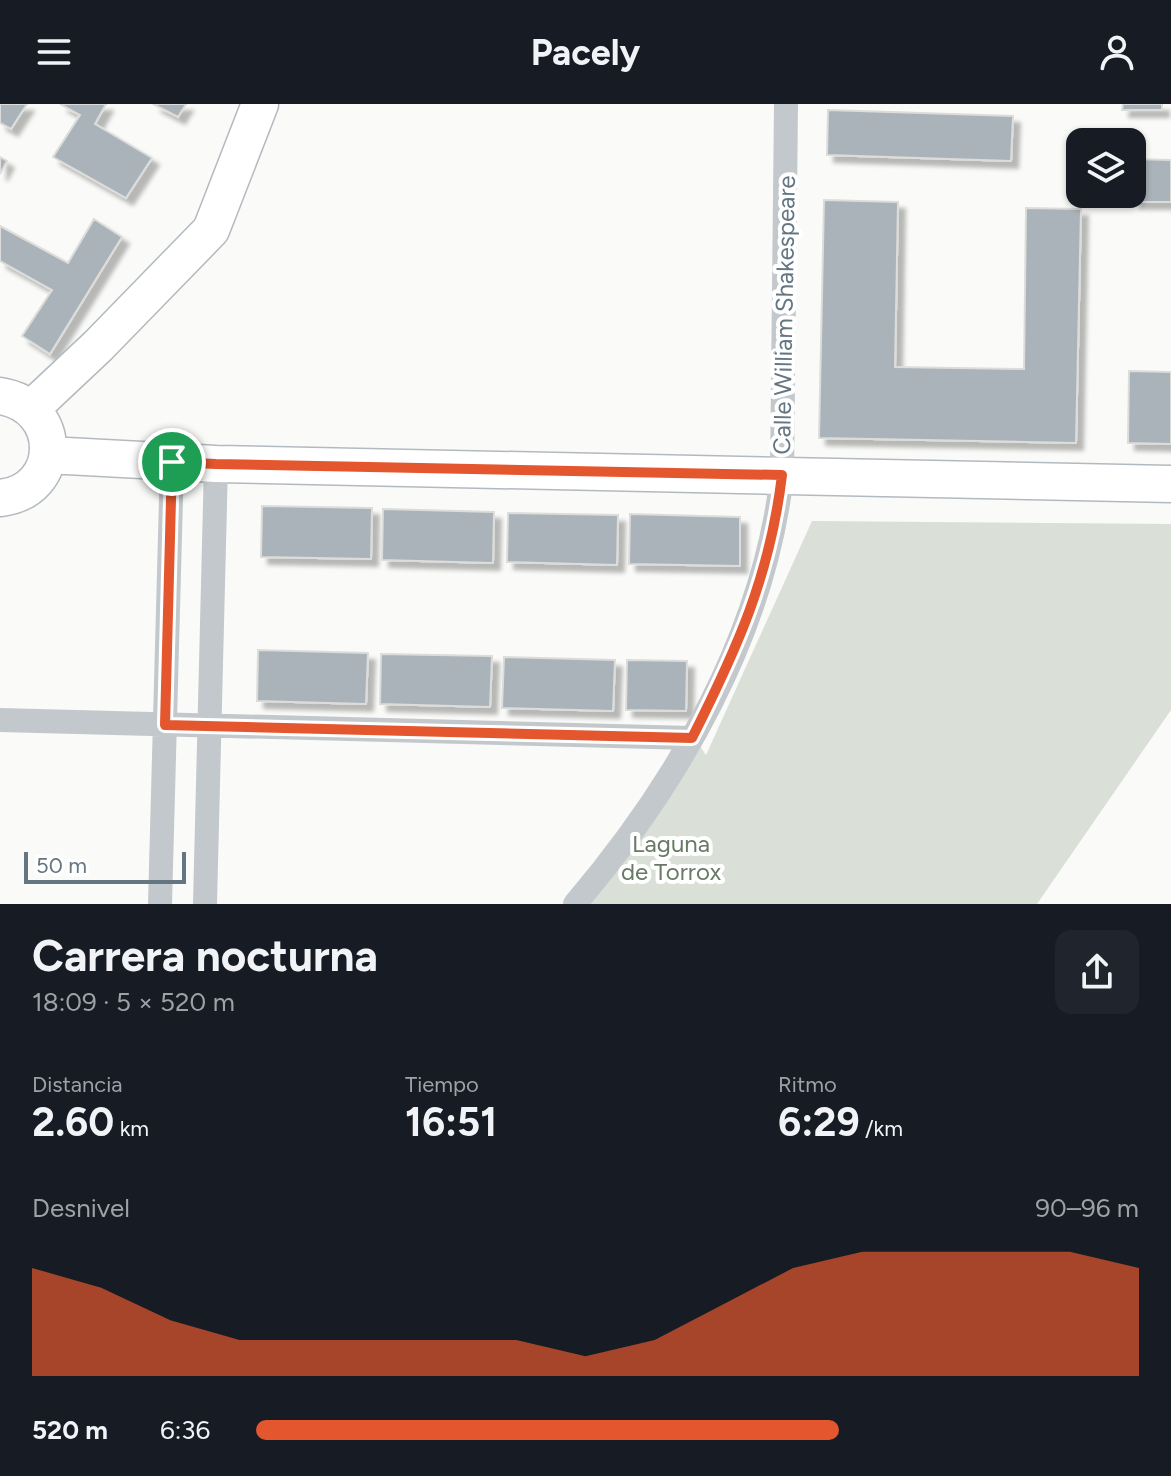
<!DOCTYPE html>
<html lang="es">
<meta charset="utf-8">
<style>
body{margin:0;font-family:Figtree,sans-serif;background:#20242c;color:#f1f3f6;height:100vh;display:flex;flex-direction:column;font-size:30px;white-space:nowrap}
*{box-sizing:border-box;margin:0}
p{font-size:26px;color:#9ea1a6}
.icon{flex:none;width:44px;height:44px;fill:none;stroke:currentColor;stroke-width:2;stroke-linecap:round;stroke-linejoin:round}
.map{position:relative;height:800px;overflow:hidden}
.panel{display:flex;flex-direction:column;background:#171b24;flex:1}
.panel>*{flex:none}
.tools{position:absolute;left:1066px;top:24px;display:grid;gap:16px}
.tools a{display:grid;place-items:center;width:80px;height:80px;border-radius:16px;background:#171b24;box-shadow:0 2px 6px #0004;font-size:40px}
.scale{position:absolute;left:24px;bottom:20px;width:162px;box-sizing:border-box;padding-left:8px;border:4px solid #657683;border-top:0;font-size:22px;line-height:28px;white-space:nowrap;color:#657683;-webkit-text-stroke:6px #fff;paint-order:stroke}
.pin{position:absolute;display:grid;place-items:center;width:68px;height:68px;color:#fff;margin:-34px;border:4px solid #fff;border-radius:50%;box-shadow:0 2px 8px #0007}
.round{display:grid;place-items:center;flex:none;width:84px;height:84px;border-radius:16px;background:#20242c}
.headline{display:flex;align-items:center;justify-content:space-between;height:136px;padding:0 32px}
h1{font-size:44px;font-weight:700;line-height:60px}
.metrics{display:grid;grid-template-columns:repeat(3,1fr);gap:12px;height:136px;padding:8px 32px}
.metrics div{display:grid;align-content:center}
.metrics b{font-size:40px;font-weight:700}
.metrics small{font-size:22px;font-weight:400}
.metrics p{font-size:22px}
.chart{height:224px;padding:16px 32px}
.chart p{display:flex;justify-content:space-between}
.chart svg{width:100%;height:144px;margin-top:8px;fill:#e4572e;opacity:.7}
ul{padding:0 32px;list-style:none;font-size:26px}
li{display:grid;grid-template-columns:128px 96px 1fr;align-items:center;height:60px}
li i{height:20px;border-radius:10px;background:#e4572e}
header{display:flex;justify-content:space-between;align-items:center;height:104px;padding:0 32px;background:#171b24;font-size:36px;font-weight:700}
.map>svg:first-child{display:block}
.green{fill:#dadfd7}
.building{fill:#aab3b9;stroke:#dcdcda;stroke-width:2;filter:url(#shadow)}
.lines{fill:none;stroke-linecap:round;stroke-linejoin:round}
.secondary-casing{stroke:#b3babf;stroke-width:39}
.street{stroke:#c3c8cc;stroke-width:24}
.secondary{stroke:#fff;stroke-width:36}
.route-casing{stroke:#fff;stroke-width:16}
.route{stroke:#e4572e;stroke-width:10}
.labels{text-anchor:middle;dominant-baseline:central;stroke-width:8;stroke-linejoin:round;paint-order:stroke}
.street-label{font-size:24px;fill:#657683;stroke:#fff}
.park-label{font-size:24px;fill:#687a64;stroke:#fff}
</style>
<header><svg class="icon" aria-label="menu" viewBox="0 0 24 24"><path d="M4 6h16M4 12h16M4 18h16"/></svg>Pacely<svg class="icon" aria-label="person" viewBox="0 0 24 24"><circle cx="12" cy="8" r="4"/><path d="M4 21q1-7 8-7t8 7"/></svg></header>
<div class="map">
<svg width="1171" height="800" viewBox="0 0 1171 800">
<defs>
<filter id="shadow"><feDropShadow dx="7" dy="7" stdDeviation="2" flood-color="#0004"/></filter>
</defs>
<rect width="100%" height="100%" fill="#fafaf8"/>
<path class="green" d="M 812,417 L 1171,420 L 1171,606 L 1037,800 L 571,800 L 692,630 L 706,651 Z"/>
<path class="building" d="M 0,0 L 27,0 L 11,25 L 0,19 Z
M 60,0 L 106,0 L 95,20 L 152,54 L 126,94 L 53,53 L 80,11 Z
M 153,0 L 186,0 L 178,13 Z
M 1123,0 L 1162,0 L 1162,6 L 1122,6 Z
M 828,6 L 1013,12 L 1011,57 L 827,51 Z
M 0,53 L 7,57 L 0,70 Z
M 1132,55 L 1171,56 L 1171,98 L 1133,98 Z
M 824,96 L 898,98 L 895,263 L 1024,265 L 1026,104 L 1081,105 L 1076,339 L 819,334 Z
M 94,115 L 122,133 L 50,250 L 22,232 L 52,186 L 0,157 L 0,122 L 68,159 Z
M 1129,267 L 1171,268 L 1171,340 L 1128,339 Z
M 262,402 L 372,404 L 371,455 L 261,453 Z
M 383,405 L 494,408 L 493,459 L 382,456 Z
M 508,409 L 618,411 L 617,461 L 507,458 Z
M 630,410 L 740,413 L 740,462 L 629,460 Z
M 258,546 L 368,549 L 366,600 L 257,597 Z
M 381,550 L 492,552 L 490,603 L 380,600 Z
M 504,553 L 615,556 L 613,607 L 502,604 Z
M 627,556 L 687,557 L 686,607 L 626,606 Z"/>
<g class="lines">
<g class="secondary-casing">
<path id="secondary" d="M 0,292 C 64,302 64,387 0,394
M 31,305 L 98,242 L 211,126 L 260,0
M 48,351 L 216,360 L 1171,380"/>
</g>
<path class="street" d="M 0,616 L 692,634
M 160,800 L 172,358
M 205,800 L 216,360
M 575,800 C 678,679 764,531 782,371 L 786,0"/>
<use href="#secondary" class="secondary"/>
</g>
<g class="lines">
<g class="route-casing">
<path id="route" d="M 172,358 L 216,360 L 782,371 C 770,472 737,545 692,634 L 165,621 Z"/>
</g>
<use href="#route" class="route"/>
</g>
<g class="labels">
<g class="street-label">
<text transform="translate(784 211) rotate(-89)">Calle William Shakespeare</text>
</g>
<g class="park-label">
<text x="671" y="739">Laguna<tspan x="671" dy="28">de Torrox</tspan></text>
</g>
</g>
</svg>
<div class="tools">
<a><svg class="icon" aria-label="layers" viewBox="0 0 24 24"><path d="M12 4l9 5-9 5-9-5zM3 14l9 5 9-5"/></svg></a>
</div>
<div class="scale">50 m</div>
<div class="pin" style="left:172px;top:358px;background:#1e9e55"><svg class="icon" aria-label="arrive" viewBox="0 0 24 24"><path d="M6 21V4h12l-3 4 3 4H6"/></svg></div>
</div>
<section class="panel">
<div class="headline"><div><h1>Carrera nocturna</h1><p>18:09 · 5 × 520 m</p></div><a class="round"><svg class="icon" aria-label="share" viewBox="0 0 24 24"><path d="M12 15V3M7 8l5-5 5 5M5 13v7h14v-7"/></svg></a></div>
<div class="metrics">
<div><p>Distancia</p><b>2.60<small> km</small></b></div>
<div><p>Tiempo</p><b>16:51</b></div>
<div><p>Ritmo</p><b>6:29<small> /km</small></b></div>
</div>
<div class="chart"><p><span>Desnivel</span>90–96 m</p>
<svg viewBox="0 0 160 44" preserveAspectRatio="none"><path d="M0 44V11L10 17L20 27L30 33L40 33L50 33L60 33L70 33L80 38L90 33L100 22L110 11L120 6L130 6L140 6L150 6L160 11V44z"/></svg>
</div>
<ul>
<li><b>520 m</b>6:36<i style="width:66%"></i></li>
</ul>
</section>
